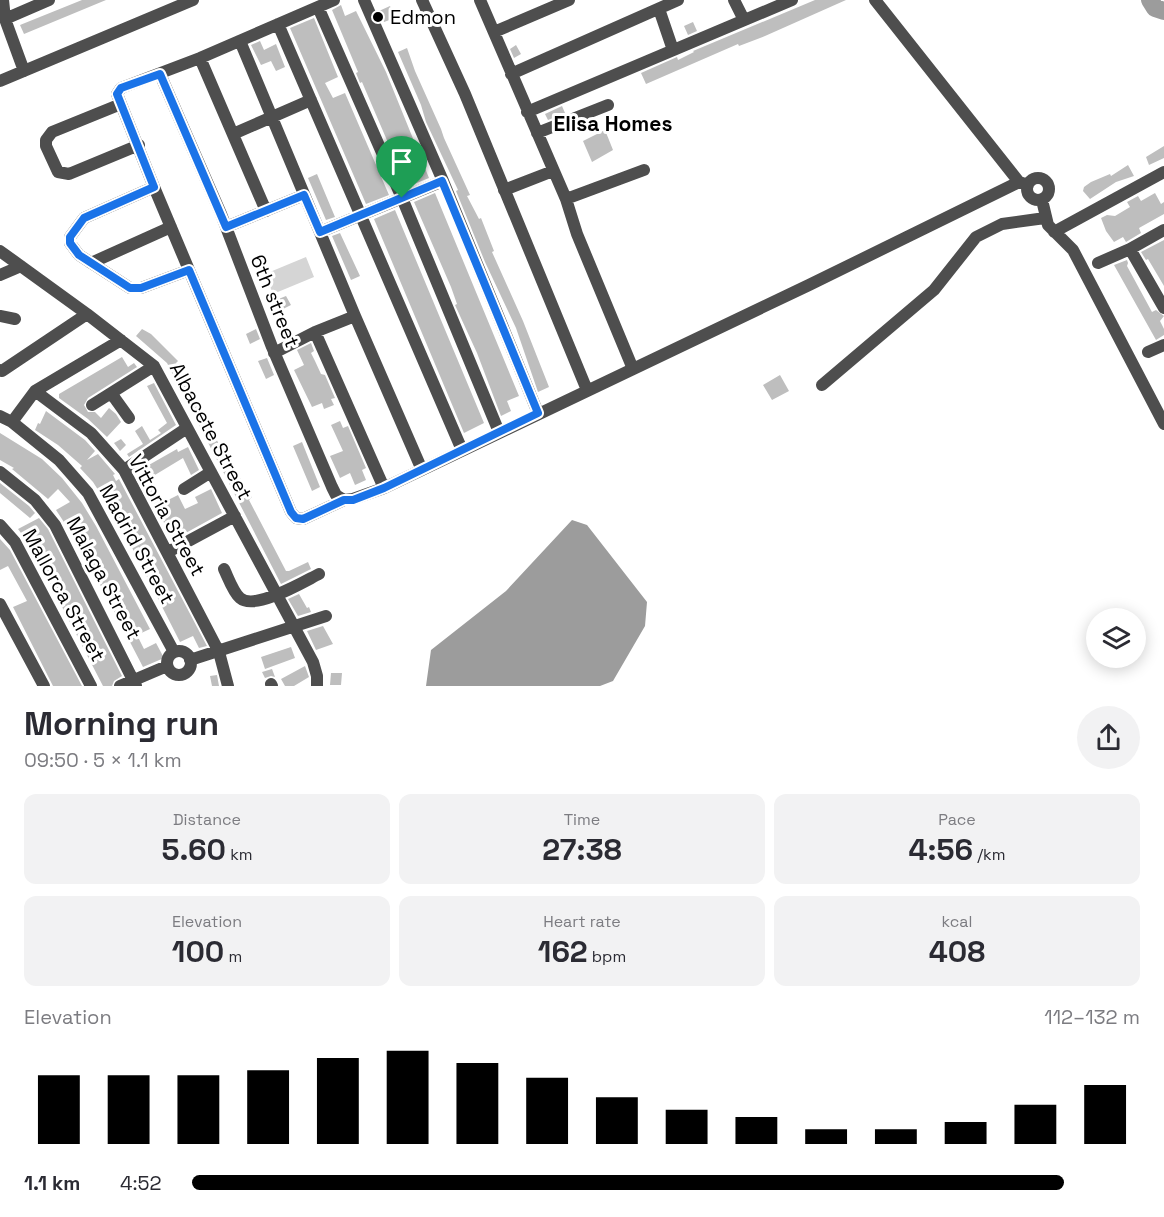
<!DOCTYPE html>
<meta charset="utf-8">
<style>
body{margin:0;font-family:"Space Grotesk",sans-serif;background:#f2f2f3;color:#2b2b33;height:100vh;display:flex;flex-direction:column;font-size:22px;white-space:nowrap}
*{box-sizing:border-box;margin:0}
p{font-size:20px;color:#7c7c81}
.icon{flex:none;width:33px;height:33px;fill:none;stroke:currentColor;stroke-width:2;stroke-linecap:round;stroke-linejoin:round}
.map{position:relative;height:686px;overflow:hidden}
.sheet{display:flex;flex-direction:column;background:#fff;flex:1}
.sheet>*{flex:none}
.controls{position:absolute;left:1086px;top:608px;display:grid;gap:12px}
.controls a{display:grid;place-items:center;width:60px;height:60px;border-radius:50%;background:#fff;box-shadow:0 3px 15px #0003;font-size:30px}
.pin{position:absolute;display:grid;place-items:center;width:51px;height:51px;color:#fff;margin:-62px -26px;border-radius:50% 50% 50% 0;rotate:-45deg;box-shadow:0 0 6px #0007}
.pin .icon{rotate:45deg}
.round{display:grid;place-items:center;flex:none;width:63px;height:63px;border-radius:32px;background:#f2f2f3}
.headline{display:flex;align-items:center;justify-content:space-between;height:102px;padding:0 24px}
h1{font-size:33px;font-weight:700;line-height:45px}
.figures{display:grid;grid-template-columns:repeat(3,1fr);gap:9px;height:102px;padding:6px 24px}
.figures div{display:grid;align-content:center;border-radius:12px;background:#f2f2f3;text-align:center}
.figures b{font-size:30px;font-weight:700}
.figures small{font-size:16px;font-weight:400}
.figures p{font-size:16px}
.chart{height:168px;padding:12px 24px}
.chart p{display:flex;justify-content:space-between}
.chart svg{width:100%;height:108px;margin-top:6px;stroke:#000;stroke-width:6}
ul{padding:0 24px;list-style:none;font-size:20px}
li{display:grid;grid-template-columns:96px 72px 1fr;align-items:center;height:45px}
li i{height:15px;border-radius:8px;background:#000}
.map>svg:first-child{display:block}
.green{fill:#d5d5d5}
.water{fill:#9c9c9c}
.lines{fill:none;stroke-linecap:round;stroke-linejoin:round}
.river{stroke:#9c9c9c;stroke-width:18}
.building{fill:#bebebe}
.minor{stroke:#4e4e4e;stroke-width:12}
.route-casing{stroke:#fff;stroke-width:12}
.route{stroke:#1a73e8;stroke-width:8}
.poi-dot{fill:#000;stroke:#fff;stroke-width:2}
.labels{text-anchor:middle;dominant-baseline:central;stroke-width:6;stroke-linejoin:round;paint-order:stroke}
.poi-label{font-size:20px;fill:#000;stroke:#fff;text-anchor:start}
.street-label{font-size:20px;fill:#000;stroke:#fff}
.neighbourhood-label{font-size:21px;font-weight:bold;fill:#000;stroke:#fff}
</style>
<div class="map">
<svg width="1164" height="686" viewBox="0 0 1164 686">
<rect width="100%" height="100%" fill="#fff"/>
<path class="green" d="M 306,257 L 314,277 L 273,294 L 265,274 Z"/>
<path class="water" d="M 572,520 L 587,525 L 647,602 L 645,626 L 613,681 L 600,686 L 426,686 L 431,650 L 506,591 Z"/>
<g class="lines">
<path class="river" d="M 1150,0 L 1155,8 L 1164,11"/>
</g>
<path class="building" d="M 82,0 L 106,0 L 24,34 L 20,25 Z
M 815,0 L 846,0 L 765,36 L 739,46 L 738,44 L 646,84 L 641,73 L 677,57 L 678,60 L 694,52 L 693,51 Z
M 341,5 L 345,16 L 356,11 L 386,72 L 429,178 L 407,187 L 362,82 L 360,83 L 356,73 L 358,72 L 332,10 Z
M 390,6 L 395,18 L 384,22 L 379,11 Z
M 314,18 L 338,77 L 325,83 L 333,98 L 345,93 L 389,195 L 366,204 L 290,28 Z
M 693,22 L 697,31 L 688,35 L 684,26 Z
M 260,41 L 264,50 L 276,44 L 285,67 L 276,71 L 271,61 L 261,65 L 251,45 Z
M 516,45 L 521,54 L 514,58 L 510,49 Z
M 407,48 L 415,71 L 441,129 L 444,138 L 470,195 L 467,196 L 479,219 L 481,218 L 494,251 L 492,252 L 523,321 L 549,387 L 538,392 L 516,328 L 485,262 L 456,191 L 458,190 L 426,122 L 421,105 L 398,52 Z
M 562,106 L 565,113 L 548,120 L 545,114 Z
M 605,130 L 613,150 L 592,162 L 583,141 Z
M 1164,146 L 1164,158 L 1149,165 L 1146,157 Z
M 1128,165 L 1134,176 L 1116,182 L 1090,199 L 1083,191 L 1084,187 L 1091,182 L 1110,174 L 1111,176 Z
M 317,174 L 335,217 L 326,220 L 308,178 Z
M 435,193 L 519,396 L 507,401 L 511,411 L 501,416 L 477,353 L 455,305 L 457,304 L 451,287 L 414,202 Z
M 1155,193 L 1161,204 L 1164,202 L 1164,214 L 1139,228 L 1141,233 L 1126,242 L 1123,237 L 1114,242 L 1106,231 L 1101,218 L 1107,215 L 1115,216 L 1130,207 L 1127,202 L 1138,196 L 1141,201 Z
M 395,210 L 484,423 L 464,433 L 374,219 Z
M 340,233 L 360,276 L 351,280 L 332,236 Z
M 1164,240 L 1164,286 L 1148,259 L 1146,260 L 1141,252 Z
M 1127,260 L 1128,263 L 1127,266 L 1152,312 L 1156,310 L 1164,316 L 1160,321 L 1164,329 L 1164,335 L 1156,340 L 1114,265 Z
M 286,296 L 291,305 L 281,310 L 276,300 Z
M 142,329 L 151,334 L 178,361 L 176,363 L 221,448 L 252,497 L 249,500 L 286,571 L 289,571 L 308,562 L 311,569 L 281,584 L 167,363 L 136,336 Z
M 256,329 L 260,339 L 250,344 L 246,334 Z
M 311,343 L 314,351 L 311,353 L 315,361 L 321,374 L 325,375 L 335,398 L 331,399 L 334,405 L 324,409 L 322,403 L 312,407 L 294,370 L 304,365 L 297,350 Z
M 122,357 L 128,367 L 134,363 L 137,367 L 88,398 L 84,405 L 88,412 L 95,412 L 101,418 L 109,408 L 116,414 L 121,422 L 107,437 L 88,419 L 59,398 L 59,394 Z
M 267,358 L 274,375 L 266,379 L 258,361 Z
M 780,375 L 789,391 L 772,400 L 763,385 Z
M 154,383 L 176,425 L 129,457 L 127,454 L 143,444 L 135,431 L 142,426 L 150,440 L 161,433 L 158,430 L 167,423 L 147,386 Z
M 46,411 L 85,440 L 95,451 L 87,460 L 98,454 L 115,474 L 113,475 L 116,481 L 119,479 L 207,646 L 199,648 L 193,636 L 180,642 L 120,524 L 93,482 L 80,468 L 82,466 L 58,445 L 35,430 L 38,423 L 40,424 Z
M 340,421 L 343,428 L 348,426 L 366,468 L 362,470 L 366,480 L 355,485 L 350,473 L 340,478 L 330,456 L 343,451 L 331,425 Z
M 0,433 L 42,459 L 62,478 L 82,503 L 96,526 L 150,629 L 137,635 L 144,649 L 156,643 L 164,658 L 143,667 L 81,548 L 56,510 L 70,502 L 58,489 L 48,499 L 12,469 L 14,468 L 0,460 Z
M 121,439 L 126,445 L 120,451 L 114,443 Z
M 302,442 L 320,487 L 312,491 L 293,446 Z
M 188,447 L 199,470 L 191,475 L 183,458 L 145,481 L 140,470 L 177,449 L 178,452 Z
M 0,483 L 29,506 L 35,513 L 30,518 L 0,493 Z
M 156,487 L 164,502 L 178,495 L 185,509 L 198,503 L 195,497 L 211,489 L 222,513 L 173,540 L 148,492 Z
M 39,518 L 48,529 L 122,676 L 114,681 L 112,686 L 103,686 L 30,545 L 18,529 Z
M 0,539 L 10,550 L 82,686 L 53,686 L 13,607 L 27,601 L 8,566 L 0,570 Z
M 196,559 L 200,569 L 192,573 L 187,564 Z
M 299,594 L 307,608 L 309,607 L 311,612 L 298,616 L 288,599 Z
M 323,626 L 333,644 L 316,650 L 307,631 Z
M 291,647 L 295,658 L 265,669 L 261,657 Z
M 305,666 L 309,677 L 294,686 L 285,686 L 281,679 Z
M 272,669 L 275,677 L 271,676 L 265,678 L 262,672 Z
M 331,673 L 342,673 L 341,685 L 330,685 Z
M 217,675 L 219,686 L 212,686 L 210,676 Z"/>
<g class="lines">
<path class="minor" d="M 3,0 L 5,19 L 24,71
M 334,0 L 200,58 L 121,88 L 117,94 L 154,187 L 291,512 L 296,518 L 303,519 L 344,500
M 364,0 L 443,181 L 538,413
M 422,0 L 465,94 L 587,390
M 480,0 L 566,199 L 577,234 L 633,369
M 734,0 L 744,20
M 875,0 L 1019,182 L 1028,185
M 318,7 L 402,198 L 499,432
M 659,9 L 673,50
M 5,19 L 49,0
M 278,24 L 462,450
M 494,32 L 569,0
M 240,41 L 355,316 L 422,470
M 200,58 L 266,211
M 160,74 L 221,214 L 272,347 L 332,487 L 336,495 L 344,500 L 353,499 L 384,488 L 809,285 L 1019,182
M 511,74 L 678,0
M 0,81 L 193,0
M 121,104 L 52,132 L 46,140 L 46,146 L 58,172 L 69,174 L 139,145
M 527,112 L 792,0
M 537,133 L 608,105
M 233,134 L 311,100
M1027 189a11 11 0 1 1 22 0a11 11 0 1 1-22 0Z
M 154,187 L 84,218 L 70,237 L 70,243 L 79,255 L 130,288 L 141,288 L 189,270
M 504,190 L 553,171
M 566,199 L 644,170
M 1042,200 L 1048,225 L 1073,250 L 1164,424
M 226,227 L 304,195
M 320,232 L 443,181
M 1054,232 L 1164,172
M 1130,249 L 1164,308
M 0,251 L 87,314 L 154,366 L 313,662 L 317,676 L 317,686
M 91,263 L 171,227
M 1098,263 L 1130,249 L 1164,230
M 0,275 L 21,266
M 0,316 L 15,319
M 315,332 L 384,488
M 1148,352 L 1164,345
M 274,353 L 315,332 L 355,316
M 0,370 L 2,371 L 87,314
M 822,385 L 934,290 L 976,237 L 1002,224 L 1045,218
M 35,391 L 91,433 L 124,470 L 219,652 L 228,686
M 111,393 L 129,418
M 92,405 L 154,366
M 0,416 L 12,422 L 59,460 L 88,493 L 174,652
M 12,422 L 35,391 L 121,340
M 124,470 L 187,428
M 0,472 L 35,500 L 55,525 L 136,686
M 184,489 L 211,472
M 0,525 L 15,542 L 91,686
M 168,552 L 235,516
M 224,569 C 228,577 233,592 240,598 C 255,611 303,582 319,574
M 0,604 L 44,686
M167 663a12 12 0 1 1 24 0a12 12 0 1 1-24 0Z
M 190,660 L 326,616
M 271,684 L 272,686
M 120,686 L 167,666"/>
</g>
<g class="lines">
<g class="route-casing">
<path id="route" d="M 160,74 L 226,227 L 304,195 L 320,232 L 442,181 L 538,413 L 384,488 L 353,500 L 344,500 L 303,519 L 296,518 L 291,512 L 189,270 L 141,288 L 130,288 L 79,255 L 70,243 L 70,237 L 84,218 L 154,187 L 117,94 L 121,88 Z"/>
</g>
<use href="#route" class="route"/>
</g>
<circle class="poi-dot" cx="378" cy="17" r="6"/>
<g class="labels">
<g class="poi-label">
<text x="390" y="17">Edmon</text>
</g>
<g class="street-label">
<text transform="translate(275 301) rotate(68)">6th street</text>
<text transform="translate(211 431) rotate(62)">Albacete Street</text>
<text transform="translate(167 515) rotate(61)">Vittoria Street</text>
<text transform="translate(137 544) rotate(61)">Madrid Street</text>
<text transform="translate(104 578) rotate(62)">Malaga Street</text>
<text transform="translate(64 595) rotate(61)">Mallorca Street</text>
</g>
<g class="neighbourhood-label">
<text x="613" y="123">Elisa Homes</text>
</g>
</g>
</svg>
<div class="controls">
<a><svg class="icon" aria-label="layers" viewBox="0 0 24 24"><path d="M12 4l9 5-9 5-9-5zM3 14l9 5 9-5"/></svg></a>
</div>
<div class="pin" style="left:402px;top:198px;background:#1e9e55"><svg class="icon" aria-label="arrive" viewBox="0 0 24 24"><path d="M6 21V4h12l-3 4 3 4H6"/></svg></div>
</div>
<section class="sheet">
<div class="headline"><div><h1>Morning run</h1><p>09:50 · 5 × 1.1 km</p></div><a class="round"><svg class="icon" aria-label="share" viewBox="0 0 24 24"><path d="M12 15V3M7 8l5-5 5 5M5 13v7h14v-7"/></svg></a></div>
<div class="figures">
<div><p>Distance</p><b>5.60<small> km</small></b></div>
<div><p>Time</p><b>27:38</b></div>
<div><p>Pace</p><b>4:56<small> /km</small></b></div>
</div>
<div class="figures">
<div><p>Elevation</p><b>100<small> m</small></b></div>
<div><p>Heart rate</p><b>162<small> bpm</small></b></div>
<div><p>kcal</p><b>408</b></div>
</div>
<div class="chart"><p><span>Elevation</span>112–132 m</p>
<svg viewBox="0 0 160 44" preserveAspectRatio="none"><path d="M5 44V16M15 44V16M25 44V16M35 44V14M45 44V9M55 44V6M65 44V11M75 44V17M85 44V25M95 44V30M105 44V33M115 44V38M125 44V38M135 44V35M145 44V28M155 44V20"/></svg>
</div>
<ul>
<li><b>1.1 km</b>4:52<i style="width:92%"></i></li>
</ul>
</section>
